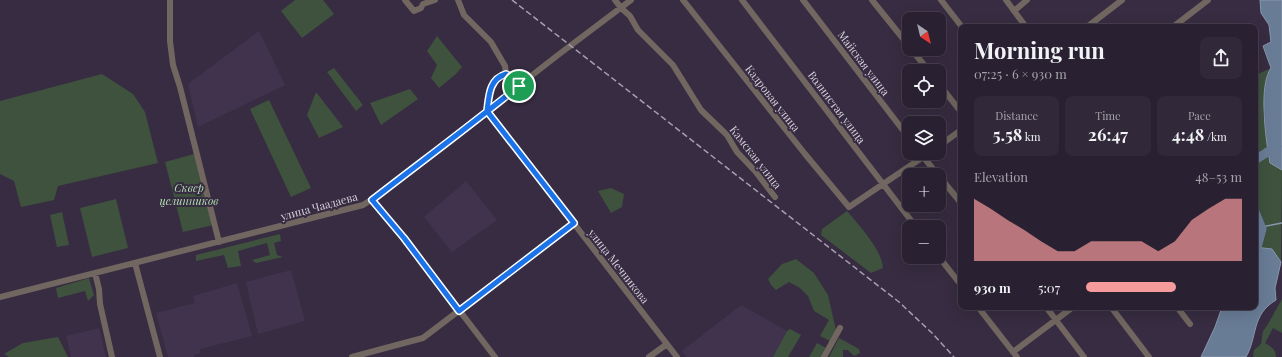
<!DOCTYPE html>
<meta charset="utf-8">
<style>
body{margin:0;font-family:"Playfair Display",serif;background:#312939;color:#f1f3f6;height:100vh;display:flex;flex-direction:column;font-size:15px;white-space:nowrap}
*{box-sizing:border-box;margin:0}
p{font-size:13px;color:#a5a3ab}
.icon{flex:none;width:22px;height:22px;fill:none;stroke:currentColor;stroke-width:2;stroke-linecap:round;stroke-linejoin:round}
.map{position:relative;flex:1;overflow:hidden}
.drawer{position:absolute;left:958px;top:24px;width:300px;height:286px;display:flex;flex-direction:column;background:#292131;border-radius:8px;box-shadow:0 4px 16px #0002,0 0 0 1px #453e4d}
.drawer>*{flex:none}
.needle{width:26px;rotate:145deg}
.buttons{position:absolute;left:902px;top:12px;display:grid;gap:8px}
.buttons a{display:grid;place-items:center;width:44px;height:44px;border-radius:8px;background:#292131;box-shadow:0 4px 16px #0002,0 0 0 1px #453e4d;font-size:20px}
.pin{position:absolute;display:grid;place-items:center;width:34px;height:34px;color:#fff;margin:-17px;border:2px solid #fff;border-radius:50%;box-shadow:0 1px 4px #0007}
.round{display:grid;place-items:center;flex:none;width:42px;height:42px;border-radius:8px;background:#312939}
.headline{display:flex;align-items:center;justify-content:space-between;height:68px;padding:0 16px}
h1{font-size:22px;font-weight:700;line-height:30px}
.stats{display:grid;grid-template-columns:repeat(3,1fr);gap:6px;height:68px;padding:4px 16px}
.stats div{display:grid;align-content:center;border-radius:8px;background:#312939;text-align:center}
.stats b{font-size:17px;font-weight:700}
.stats small{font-size:11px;font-weight:400}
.stats p{font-size:11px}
.chart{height:112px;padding:8px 16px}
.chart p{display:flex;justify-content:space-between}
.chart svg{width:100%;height:72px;margin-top:4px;fill:#f59b9c;opacity:.7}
ul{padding:0 16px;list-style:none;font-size:13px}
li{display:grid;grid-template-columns:64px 48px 1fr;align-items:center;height:30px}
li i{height:10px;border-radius:5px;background:#f59b9c}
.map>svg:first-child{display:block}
.built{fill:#41334e}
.green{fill:#3e523e}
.water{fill:#687c96;stroke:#8996ac}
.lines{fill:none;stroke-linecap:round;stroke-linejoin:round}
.stream{stroke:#8996ac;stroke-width:1.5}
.river{stroke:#687c96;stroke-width:9}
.minor{stroke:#716760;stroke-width:6}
.rail{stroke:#a79faf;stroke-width:1.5;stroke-dasharray:6 3;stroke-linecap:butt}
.route-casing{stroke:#fff;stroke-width:8}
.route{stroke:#1a73e8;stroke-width:5}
.labels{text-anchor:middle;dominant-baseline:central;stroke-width:4;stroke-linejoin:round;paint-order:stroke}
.street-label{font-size:11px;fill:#d7d1de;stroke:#372c41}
.park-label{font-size:11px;font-style:italic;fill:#b2dfb2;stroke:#372c41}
</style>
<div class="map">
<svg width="1282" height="357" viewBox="0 0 1282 357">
<rect width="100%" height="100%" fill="#372c41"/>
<path class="built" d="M 259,31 L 285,85 L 198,127 L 188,84 Z
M 466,181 L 497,220 L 452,252 L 424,217 Z
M 291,270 L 305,321 L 258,334 L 246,282 Z
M 237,283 L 252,336 L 200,349 L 200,353 L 194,355 L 194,357 L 168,357 L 156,313 L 195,303 L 193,296 Z
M 741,305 L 787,331 L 773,357 L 687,357 L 682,351 Z
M 99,328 L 106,357 L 71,357 L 66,336 Z"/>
<path class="green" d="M 295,0 L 323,0 L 334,14 L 302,38 L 281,11 Z
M 437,36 L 462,67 L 456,74 L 439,88 L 431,78 L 437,65 L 427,51 Z
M 334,68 L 363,105 L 356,111 L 327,72 Z
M 1271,68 L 1267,74 L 1263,114 L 1270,163 L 1282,170 L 1281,262 L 1272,249 L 1255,247 L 1255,83 L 1258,74 Z
M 102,74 L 133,94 L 145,112 L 158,163 L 58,186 L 54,200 L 21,207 L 14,181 L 0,174 L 0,101 Z
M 410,89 L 418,99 L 381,125 L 370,103 Z
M 316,92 L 343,127 L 319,138 L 307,115 Z
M 269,100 L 311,188 L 291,197 L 250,109 Z
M 194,154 L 213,225 L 183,232 L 165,162 Z
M 611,188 L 624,194 L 622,207 L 611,213 L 598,191 Z
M 116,199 L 128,248 L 92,257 L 80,208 Z
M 847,211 C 859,225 882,250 883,268 L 871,273 L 821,235 L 822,229 Z
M 62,212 L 69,245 L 57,247 L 50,215 Z
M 280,234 L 281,241 L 274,243 L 277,255 L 283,257 L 256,263 L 252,260 L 270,255 L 267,243 L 238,251 L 241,266 L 228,268 L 224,255 L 196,261 L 196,255 Z
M 796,259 L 814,273 L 828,295 L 836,330 L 830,341 L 820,336 L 829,320 L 814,311 L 808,296 L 800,288 L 789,282 L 776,290 L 771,285 L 768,279 L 782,264 Z
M 89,278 L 94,295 L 88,301 L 85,291 L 58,298 L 56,288 Z
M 1282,299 L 1282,333 L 1273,328 L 1265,343 C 1271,347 1276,349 1276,357 L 1253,357 L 1254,350 L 1261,344 L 1263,331 L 1268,324 Z
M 790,329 L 801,335 L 788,357 L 773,357 L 787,331 Z
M 58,337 L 68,357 L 9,357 L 4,354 L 23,343 Z
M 839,338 L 859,349 L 860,353 L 854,356 L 848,350 L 843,350 L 843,357 L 829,357 Z
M 817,343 L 826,348 L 821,357 L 809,357 Z"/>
<path class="water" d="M 1260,0 L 1282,0 L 1282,170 L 1270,163 C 1266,141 1258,86 1271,68 L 1263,46 L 1271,42 L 1269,25 L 1261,13 Z
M 1255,247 L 1272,249 L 1281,262 L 1275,288 L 1276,300 C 1251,315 1258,336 1246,357 L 1201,357 L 1215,327 L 1222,307 L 1255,307 Z"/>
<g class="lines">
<path class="stream" d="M 1261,227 L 1282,223"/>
<path class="river" d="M 1255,160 L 1277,146
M 1255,212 L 1262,229 L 1255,255"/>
<path class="minor" d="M 170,0 L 170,41 L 173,65 L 180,87 L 219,242
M 405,0 L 414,11 L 421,8 L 423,4 L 435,0
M 458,0 L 464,15 L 491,42 L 505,66 L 506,74
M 615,0 L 621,8 L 630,16 L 638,30 L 673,65 L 701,110 L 727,135 L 737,152 L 755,171 L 775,197
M 683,0 L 805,154 L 849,207 L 929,153
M 742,0 L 916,227
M 803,0 L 909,138
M 872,0 L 909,46
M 941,0 L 962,27
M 1006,0 L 1026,27
M 1014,11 L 1027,0
M 1087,27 L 1122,0
M 1173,27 L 1208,0
M 911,49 L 929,71
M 939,84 L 961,112
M 487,111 L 677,357
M 487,111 C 489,96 489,79 506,74 L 515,79 L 519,86
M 939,146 L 961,130
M 920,153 L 938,175
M 939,176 L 961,203
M 372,199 L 404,238 L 495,357
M 939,257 L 961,285
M 135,263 L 160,357
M 95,273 L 99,289 L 100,304 L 112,357
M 0,297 L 363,205 L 380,194 L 558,55 L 631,0
M 978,307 L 1017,357
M 1046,307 L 1084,357
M 1111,307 L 1149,357
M 1177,307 L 1190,324
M 1013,352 L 1073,307
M 352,357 L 423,338 L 574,223
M 649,357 L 667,344
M 824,357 L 840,328"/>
<path class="rail" d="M 512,0 L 899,302 L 932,333 L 954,357"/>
</g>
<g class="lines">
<g class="route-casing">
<path id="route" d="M 519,86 C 471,125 421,162 372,200 L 404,238 L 459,311 L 574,223 L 487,111 C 489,96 489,79 506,74 L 515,79 L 519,86"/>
</g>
<use href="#route" class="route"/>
</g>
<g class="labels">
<g class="street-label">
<text transform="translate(864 63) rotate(53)">Майская улица</text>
<text transform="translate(773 98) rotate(52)">Кадровая улица</text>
<text transform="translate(837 107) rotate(53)">Волнистая улица</text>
<text transform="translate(756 157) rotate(52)">Камская улица</text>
<text transform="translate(319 206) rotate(-15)">улица Чаадаева</text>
<text transform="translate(619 266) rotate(52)">улица Мечникова</text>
</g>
<g class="park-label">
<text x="189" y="187">Сквер<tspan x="189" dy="13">целинников</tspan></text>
</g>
</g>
</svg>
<div class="buttons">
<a><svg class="needle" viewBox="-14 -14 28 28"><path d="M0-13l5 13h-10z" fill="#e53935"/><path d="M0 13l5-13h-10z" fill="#a5a3ab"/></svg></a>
<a><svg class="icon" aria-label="locate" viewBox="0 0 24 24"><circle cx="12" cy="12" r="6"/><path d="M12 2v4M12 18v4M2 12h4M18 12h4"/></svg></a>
<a><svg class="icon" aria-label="layers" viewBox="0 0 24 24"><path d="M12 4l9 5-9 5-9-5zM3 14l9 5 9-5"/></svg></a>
<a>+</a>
<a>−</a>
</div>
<div class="pin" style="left:519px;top:86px;background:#1e9e55"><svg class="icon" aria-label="arrive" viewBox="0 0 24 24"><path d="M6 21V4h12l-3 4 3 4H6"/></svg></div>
<section class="drawer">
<div class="headline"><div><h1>Morning run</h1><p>07:25 · 6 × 930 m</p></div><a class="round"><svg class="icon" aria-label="share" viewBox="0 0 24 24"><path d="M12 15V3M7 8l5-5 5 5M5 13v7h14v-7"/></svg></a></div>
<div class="stats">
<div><p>Distance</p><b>5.58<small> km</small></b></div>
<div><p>Time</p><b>26:47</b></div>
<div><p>Pace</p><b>4:48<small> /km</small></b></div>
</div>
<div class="chart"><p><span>Elevation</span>48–53 m</p>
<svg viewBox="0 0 160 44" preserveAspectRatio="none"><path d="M0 44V6L10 12L20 19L30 25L40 32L50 38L60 38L70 32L80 32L90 32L100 32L110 38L120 32L130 19L140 12L150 6L160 6V44z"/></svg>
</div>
<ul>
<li><b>930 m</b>5:07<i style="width:58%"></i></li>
</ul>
</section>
</div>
